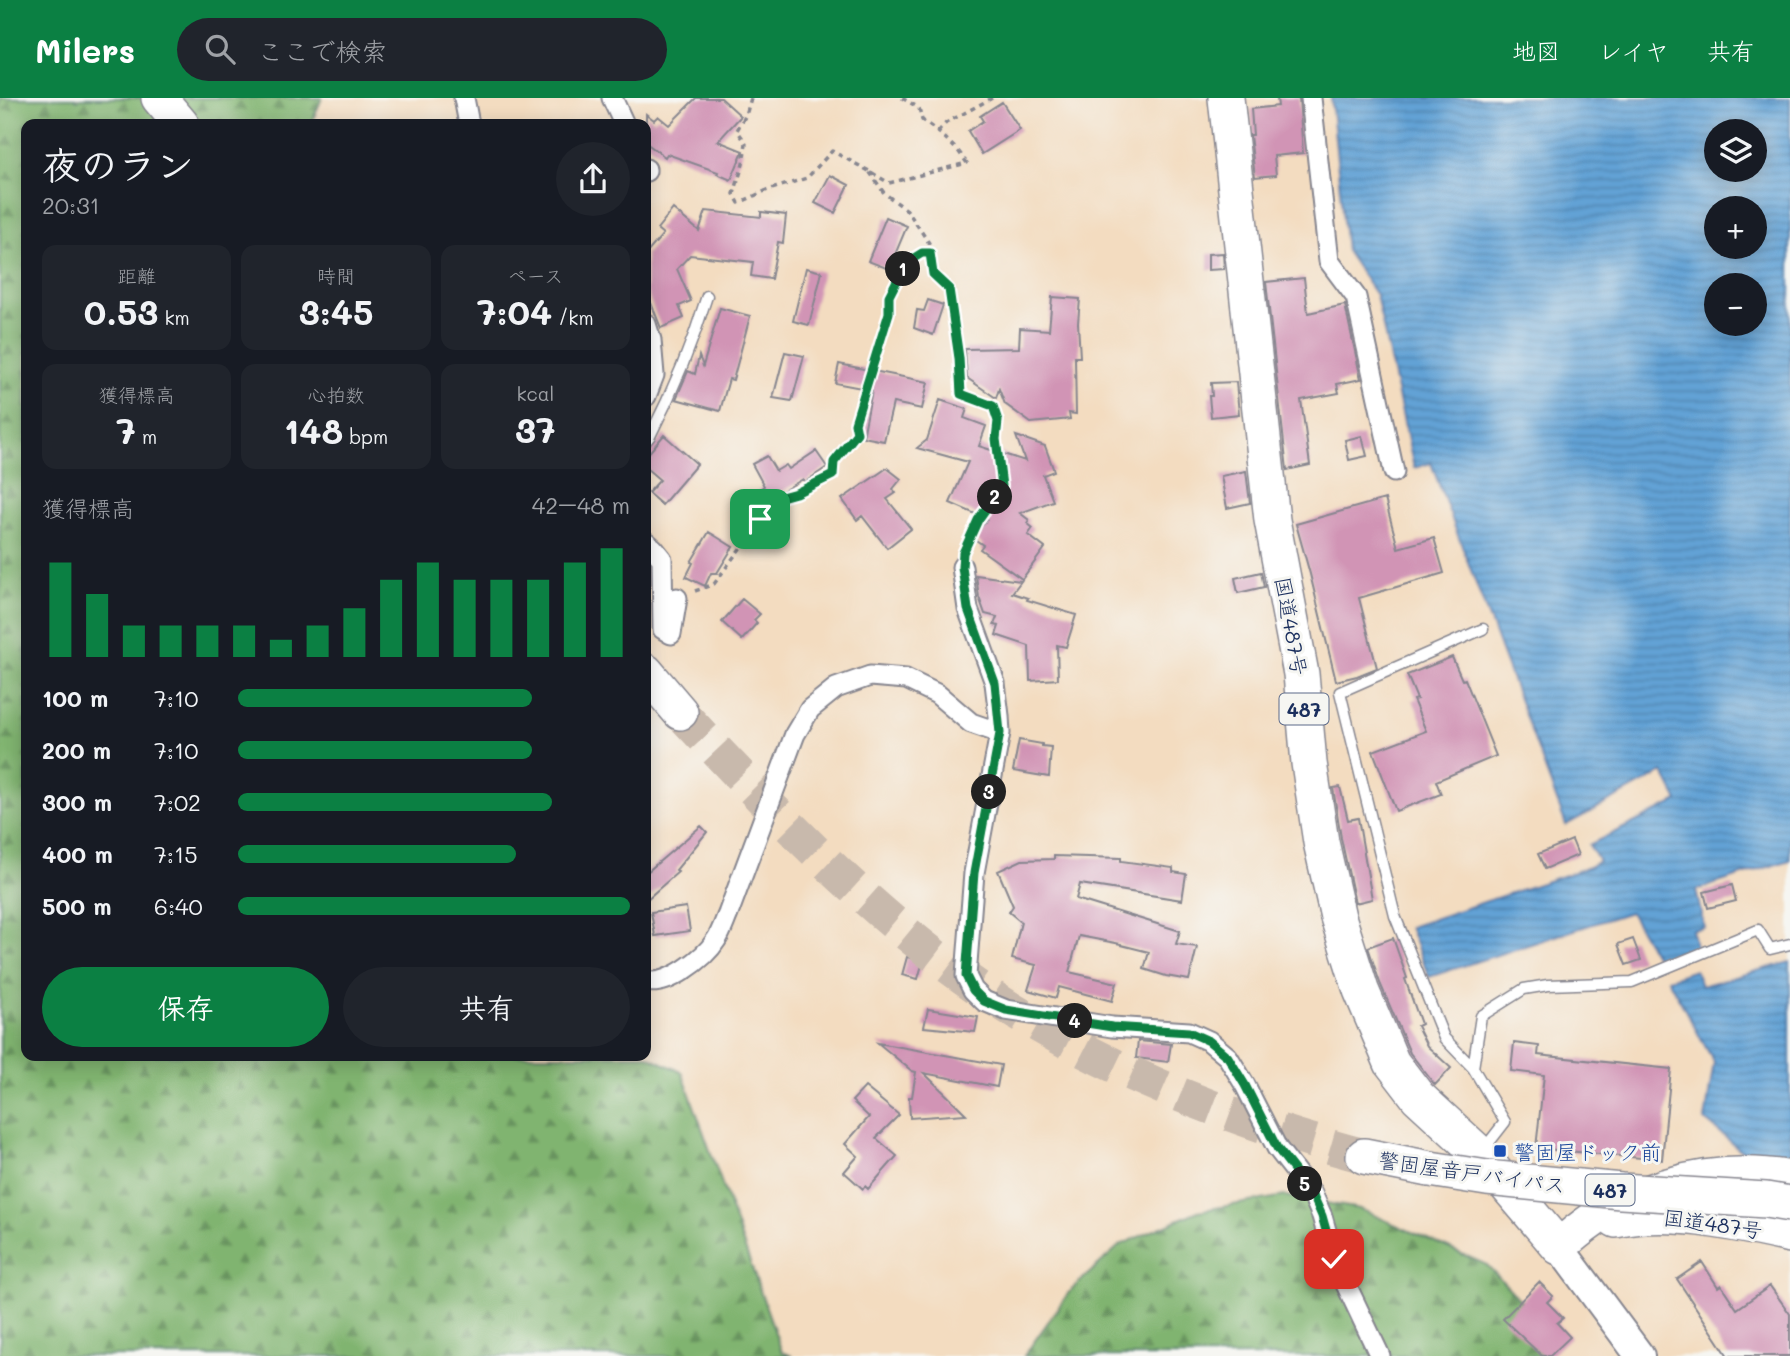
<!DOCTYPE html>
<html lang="ja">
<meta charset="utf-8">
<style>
body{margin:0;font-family:Mali,"Klee One",sans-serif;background:#20242c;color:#f1f3f6;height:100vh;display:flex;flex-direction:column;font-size:26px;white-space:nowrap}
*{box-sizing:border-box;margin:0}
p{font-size:23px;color:#9ea1a6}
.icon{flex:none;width:38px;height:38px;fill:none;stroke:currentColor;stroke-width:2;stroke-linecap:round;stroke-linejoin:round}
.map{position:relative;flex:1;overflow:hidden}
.sheet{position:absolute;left:21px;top:21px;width:630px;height:942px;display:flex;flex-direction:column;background:#171b24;border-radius:14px;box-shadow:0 4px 18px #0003}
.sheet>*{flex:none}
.tools{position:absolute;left:1704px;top:21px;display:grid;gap:14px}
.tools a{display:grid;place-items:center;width:63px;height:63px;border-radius:50%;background:#171b24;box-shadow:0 4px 18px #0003;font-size:35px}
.pin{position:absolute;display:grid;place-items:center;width:60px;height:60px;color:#fff;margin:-30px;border-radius:14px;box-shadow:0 4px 10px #0006}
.km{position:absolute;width:35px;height:35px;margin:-18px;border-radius:50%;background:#222;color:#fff;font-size:19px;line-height:35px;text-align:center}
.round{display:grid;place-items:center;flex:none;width:74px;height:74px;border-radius:37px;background:#20242c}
.head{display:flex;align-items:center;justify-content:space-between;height:119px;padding:0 21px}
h1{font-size:38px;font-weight:700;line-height:52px}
.stats{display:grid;grid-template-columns:repeat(3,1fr);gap:10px;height:119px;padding:7px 21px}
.stats div{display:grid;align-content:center;border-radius:14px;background:#20242c;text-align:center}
.stats b{font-size:35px;font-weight:700}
.stats small{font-size:19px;font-weight:400}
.stats p{font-size:19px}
.chart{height:196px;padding:14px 21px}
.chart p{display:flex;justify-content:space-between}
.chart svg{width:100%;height:126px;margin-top:7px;stroke:#0b8043;stroke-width:6}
.action{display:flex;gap:14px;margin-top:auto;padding:14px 21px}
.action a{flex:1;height:80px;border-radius:42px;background:#0b8043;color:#fff;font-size:28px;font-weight:700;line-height:80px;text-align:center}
.action a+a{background:#20242c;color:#f1f3f6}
ul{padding:0 21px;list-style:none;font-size:23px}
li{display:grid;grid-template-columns:112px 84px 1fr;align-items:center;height:52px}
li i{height:18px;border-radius:9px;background:#0b8043}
header{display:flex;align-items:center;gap:42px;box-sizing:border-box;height:98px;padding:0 35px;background:#0b8043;color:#fff}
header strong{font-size:33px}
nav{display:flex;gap:38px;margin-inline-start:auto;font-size:24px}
.search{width:490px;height:63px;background:#20242c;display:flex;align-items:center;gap:18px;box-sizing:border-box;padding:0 24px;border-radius:38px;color:#9ea1a6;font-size:26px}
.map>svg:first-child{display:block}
.forest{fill:url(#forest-firs);stroke:#4e7266;stroke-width:2}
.water{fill:url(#water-rules);stroke:#3e689a;stroke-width:2;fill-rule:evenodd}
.building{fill:#d194b5}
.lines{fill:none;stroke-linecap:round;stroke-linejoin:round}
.highway-tunnel{stroke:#c8b9ac;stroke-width:35;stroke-dasharray:35 18;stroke-linecap:butt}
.lane-casing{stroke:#87868f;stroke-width:13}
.street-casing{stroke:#87868f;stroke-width:23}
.secondary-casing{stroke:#87868f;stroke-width:32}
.highway-casing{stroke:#87868f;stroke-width:38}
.path{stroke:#87868f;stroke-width:3.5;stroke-dasharray:5 5;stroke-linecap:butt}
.lane{stroke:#fff;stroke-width:10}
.street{stroke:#fff;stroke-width:19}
.secondary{stroke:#fff;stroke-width:28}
.highway{stroke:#fff;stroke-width:35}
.highway-bridge-casing{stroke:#87868f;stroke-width:38;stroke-linecap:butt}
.highway-bridge{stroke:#fff;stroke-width:35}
.route-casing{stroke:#fff;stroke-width:14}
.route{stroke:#0b8043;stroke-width:9}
.transit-dot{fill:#1a4fb4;stroke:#f6f6f2;stroke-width:2.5}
.labels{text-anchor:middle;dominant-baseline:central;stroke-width:6;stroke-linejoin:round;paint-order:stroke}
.shield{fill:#f6f6f2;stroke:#5d6b8a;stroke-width:2}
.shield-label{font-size:19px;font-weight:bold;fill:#1b2f5e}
.street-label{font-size:21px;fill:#1b2f5e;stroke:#f6f6f2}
.transit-label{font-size:21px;fill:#164399;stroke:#f6f6f2;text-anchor:start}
</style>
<header>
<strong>Milers</strong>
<div class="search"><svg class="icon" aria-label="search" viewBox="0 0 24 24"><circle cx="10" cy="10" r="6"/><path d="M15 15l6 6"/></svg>ここで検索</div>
<nav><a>地図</a><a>レイヤ</a><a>共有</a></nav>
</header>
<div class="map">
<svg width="1790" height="1258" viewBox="0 0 1790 1258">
<defs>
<pattern id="forest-firs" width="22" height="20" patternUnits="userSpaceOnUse" patternTransform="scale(1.75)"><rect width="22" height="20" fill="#80b46f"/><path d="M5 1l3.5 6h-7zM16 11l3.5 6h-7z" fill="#68935e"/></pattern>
<pattern id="water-rules" width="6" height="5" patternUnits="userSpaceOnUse" patternTransform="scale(1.75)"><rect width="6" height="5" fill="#62a2d5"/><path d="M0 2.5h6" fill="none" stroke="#5084b0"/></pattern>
</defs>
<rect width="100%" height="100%" fill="#f6f6f2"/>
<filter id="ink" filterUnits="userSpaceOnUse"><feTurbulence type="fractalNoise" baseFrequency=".0143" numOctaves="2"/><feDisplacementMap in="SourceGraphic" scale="14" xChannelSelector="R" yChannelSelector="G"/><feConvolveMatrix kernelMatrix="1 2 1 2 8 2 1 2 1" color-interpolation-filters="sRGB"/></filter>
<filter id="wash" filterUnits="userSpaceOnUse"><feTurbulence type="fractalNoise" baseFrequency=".00686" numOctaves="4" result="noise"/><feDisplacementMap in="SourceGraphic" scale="28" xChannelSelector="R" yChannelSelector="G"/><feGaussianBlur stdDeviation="1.57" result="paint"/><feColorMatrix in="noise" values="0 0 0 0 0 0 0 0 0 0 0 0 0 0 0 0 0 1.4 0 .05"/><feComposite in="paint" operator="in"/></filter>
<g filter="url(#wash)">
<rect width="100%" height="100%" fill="#f3dcc0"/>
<path class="forest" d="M 0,0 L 75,0 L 77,2 L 81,0 L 322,0 L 311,26 L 26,26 L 26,957 L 646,957 L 682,974 L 782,1254 L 792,1258 L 0,1258 Z
M 1285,1098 L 1360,1111 L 1487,1167 L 1540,1223 L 1545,1258 L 1024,1258 L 1070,1193 L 1120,1147 L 1198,1113 Z"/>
<path class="water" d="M 1331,0 L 1790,0 L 1790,762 L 1696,792 L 1704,829 L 1691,832 L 1697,851 L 1660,866 L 1630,814 L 1429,879 L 1409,829 L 1589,769 L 1599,763 L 1589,747 L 1678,703 L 1663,674 L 1566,727 L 1431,365 L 1414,370 L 1376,197 L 1346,153 ZM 1717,33 L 1755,33 L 1755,72 L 1717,72 ZM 1717,110 L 1755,110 L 1755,149 L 1717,149 ZM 1717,187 L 1755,187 L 1755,226 L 1717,226 Z
M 1790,864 L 1790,1061 L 1743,1054 L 1705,1022 L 1714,964 L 1668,881 L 1695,872 L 1701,888 Z"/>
<g id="blocks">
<path class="building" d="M 696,0 L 721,0 L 741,18 L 718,43 L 743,53 L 731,82 L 717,76 L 718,74 L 667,56 L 665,59 L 646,45 L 646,16 L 654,22 L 658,18 L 669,27 Z
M 1277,0 L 1299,0 L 1303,55 L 1274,58 L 1276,77 L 1255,79 L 1250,37 L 1253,37 L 1251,11 L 1278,8 Z
M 1002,4 L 1020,32 L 982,56 L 968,33 L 983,23 L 980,18 Z
M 830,77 L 849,87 L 835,115 L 815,105 Z
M 673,111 L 699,133 L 706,113 L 761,119 L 761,114 L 786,117 L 783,145 L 778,144 L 771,181 L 751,178 L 753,164 L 690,157 L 677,171 L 691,203 L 679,208 L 684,220 L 661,230 L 646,192 L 646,156 L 663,136 L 657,131 Z
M 886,119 L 907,128 L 889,171 L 868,163 Z
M 1223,155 L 1224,171 L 1208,172 L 1208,156 Z
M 806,170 L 822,174 L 809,227 L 793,223 Z
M 1304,180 L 1308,215 L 1345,207 L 1361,281 L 1337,286 L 1339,295 L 1301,302 L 1310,367 L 1287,372 L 1266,184 Z
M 1052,199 L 1080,201 L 1078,225 L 1080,259 L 1075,259 L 1076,316 L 1069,315 L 1070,321 L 1031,325 L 1005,306 L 999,291 L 996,300 L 967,280 L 965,251 L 1019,250 L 1020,230 L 1049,232 Z
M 928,202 L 943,207 L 933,237 L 914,230 L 917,212 L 924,213 Z
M 720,210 L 750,218 L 733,282 L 729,281 L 720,313 L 676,301 L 688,273 L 695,276 L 699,258 L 703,268 Z
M 785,254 L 804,258 L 792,303 L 773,300 Z
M 839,266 L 928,284 L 922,311 L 893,305 L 884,343 L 863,339 L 872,292 L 835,285 Z
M 1236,284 L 1239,316 L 1211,319 L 1209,298 L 1212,298 L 1211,285 Z
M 940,302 L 967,311 L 964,320 L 986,328 L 979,348 L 1025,363 L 1016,338 L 1045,348 L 1054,373 L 1043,377 L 1053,403 L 1020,415 L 1029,422 L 1027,425 L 1033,430 L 1028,437 L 1045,450 L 1022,481 L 980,451 L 983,447 L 973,440 L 987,421 L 950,405 L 968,364 L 917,350 L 927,342 Z
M 664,337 L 697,366 L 662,407 L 648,395 L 660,382 L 646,370 L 646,358 Z
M 1362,338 L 1367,358 L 1349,362 L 1345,342 Z
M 816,353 L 827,369 L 805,384 L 803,381 L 761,406 L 754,395 L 764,388 L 752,366 L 767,358 L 776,373 L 786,367 L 789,371 Z
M 887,370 L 901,381 L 893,391 L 896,395 L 887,401 L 911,431 L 887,450 L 862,418 L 857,422 L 842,401 Z
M 1246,373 L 1250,405 L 1227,410 L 1221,378 Z
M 1385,401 L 1398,450 L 1434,440 L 1444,475 L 1359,500 L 1377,570 L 1357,578 L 1336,583 L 1310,476 L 1296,426 Z
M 709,434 L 733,449 L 717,475 L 711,475 L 705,488 L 686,479 L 693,465 L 691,464 Z
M 1261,474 L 1264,489 L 1238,495 L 1235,480 Z
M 976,477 L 1021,483 L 1012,495 L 1028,500 L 1027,502 L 1076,517 L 1066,549 L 1057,547 L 1058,581 L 1030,583 L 1029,548 L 996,537 L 999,528 L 994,527 L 997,519 L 985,516 L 979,499 Z
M 742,501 L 760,516 L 754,522 L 757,525 L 742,542 L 722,524 Z
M 1452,559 L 1462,582 L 1465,581 L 1496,658 L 1436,683 L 1441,696 L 1396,713 L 1373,653 L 1426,633 L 1413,602 L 1417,601 L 1407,577 Z
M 1019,642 L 1042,646 L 1042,648 L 1051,649 L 1049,679 L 1013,673 Z
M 1340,689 L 1348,722 L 1358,720 L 1372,801 L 1355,805 L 1341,740 L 1333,690 Z
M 701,728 L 707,734 L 676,772 L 678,774 L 646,802 L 646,775 Z
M 1572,742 L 1578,757 L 1545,771 L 1538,756 Z
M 1054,758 L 1121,760 L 1121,763 L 1173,770 L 1173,774 L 1186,776 L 1182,802 L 1080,786 L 1076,801 L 1180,833 L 1176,846 L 1197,849 L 1189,882 L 1166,878 L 1144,871 L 1149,854 L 1121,847 L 1121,846 L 1079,838 L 1069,874 L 1117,885 L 1112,903 L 1059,889 L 1056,900 L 1028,892 L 1036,867 L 1012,861 L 1021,824 L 1009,814 L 1013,808 L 998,773 L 1022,762 L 1054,761 Z
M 1732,787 L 1736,803 L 1708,810 L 1704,794 Z
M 686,809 L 690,833 L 655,838 L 651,814 Z
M 1393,840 L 1407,880 L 1405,881 L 1421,926 L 1417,928 L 1427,948 L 1451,970 L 1435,987 L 1410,955 L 1380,885 L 1368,849 Z
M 1633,841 L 1641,862 L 1626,867 L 1618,846 Z
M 907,859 L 923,863 L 918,881 L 902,877 Z
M 928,911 L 978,919 L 975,934 L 924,929 Z
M 1138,943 L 1171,946 L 1168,964 L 1136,960 Z
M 878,945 L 1001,967 L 997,989 L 924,975 L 966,1016 L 910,1020 L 909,999 L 912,999 L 916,974 L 912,973 Z
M 1514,945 L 1539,948 L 1538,957 L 1671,971 L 1662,1062 L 1536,1050 L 1544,977 L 1511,973 Z
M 865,989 L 899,1017 L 876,1040 L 897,1058 L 868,1091 L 865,1088 L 863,1091 L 844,1074 L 858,1058 L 845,1046 L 869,1019 L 852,1003 Z
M 1702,1164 L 1718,1189 L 1721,1187 L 1737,1211 L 1770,1188 L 1790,1216 L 1790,1258 L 1728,1258 L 1677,1181 Z
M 1539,1184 L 1553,1198 L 1547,1204 L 1563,1220 L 1557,1225 L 1570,1239 L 1550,1258 L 1542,1258 L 1503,1221 Z"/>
</g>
</g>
<g filter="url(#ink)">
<use href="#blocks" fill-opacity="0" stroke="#87868f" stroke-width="2"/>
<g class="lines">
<path class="highway-tunnel" d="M 680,614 C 773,713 868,814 980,891 C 1096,969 1229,1022 1364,1058"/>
<g class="lane-casing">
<path id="lane" d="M 646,343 L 650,338 C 673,293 692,247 707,198
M 1483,531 L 1340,594 L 1395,818 L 1444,940 L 1473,970 L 1505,1024 L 1484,1051
M 1473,970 L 1481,918 L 1524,891 L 1548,887 L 1632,884 L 1758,832 L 1770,851 L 1790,846"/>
</g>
<g class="street-casing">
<path id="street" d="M 464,0 L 469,26
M 612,0 L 624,26
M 1311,0 L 1329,163 L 1356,199 L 1394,374
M 646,71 L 646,73
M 646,226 L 651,242 L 654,277 L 646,298
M 646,444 L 654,451 L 662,461 L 663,531 L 671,536 L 677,500
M 962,469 L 968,511 L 995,585 L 999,618 L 1000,635 L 974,775 L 966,878 L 973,892 L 984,903 L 1006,912 L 1112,929 L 1189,934 L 1209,943 L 1228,959 L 1245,987 L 1277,1050 L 1312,1095 L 1322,1118 L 1334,1161 L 1380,1258
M 646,883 C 667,889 705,860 716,842 C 721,835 724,825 728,816 L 795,636 L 810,611 L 836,590 L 870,578 L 906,581 L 937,596 L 971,625 L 1000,635"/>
</g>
<g class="secondary-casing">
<path id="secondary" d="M 1559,1149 L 1640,1258"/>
</g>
<g class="highway-casing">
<path id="highway" d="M 159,0 L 181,26
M 1226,0 L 1272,422 L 1301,576 L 1309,665 L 1321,744 L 1338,819 L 1361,892 L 1392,965 L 1418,999 L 1480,1056 L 1559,1149
M 646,574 L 680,614
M 1364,1058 L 1430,1071
M 1616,1122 C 1671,1110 1736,1125 1790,1137
M 1559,1149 C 1579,1131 1601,1114 1626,1103 C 1677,1081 1735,1070 1790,1081"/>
</g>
<path class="path" d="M 751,0 L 746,17 L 737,32 L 746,45 L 743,66 L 734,96 L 739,105 L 765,93 L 807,80 L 832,53 L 869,73
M 902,0 L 919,10 L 922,22 L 942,37 L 959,54 L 967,65 L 889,85 L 869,73 L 884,95 L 907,112 L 929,145 L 933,176 L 949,192 L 959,260 L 961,296 L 993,308 L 998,323 L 996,341 L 1002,389 L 978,422 L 965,450
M 938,34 L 946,25 L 992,0
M 695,493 L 714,486 L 747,441 L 771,403 L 796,395 L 833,377 L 834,364 L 857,335 L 855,325 L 889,215 L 889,198 L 906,165 L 922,155 L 930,155"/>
<use href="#lane" class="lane"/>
<use href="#street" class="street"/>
<use href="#secondary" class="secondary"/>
<use href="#highway" class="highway"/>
<g class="highway-bridge-casing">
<path id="highway-bridge" d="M 1430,1071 L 1487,1080 L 1621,1093 L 1766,1102 L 1790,1106"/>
</g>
<use href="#highway-bridge" class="highway-bridge"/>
</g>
</g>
<g class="lines" filter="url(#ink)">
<g class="route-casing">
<path id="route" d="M 760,421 L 771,402 L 796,395 L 833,377 L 834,364 L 857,335 L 855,325 L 889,215 L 889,198 L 906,165 L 922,155 L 930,155 L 933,176 L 949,191 L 959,260 L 961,296 L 993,308 L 998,323 L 996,341 L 1002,388 L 978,422 L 963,455 L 962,469 L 968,511 L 995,585 L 1000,635 L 974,775 L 966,878 L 973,892 L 984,903 L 1006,912 L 1112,929 L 1189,934 L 1209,943 L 1228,959 L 1245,987 L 1277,1050 L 1312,1095 L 1322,1118 L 1334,1161"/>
</g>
<use href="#route" class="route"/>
</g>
<rect class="transit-dot" x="1493" y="1046" width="14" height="14" rx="3.5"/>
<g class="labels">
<g class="shield">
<rect x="1279.5" y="595.5" width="49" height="31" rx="5"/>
<rect x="1585.5" y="1076.5" width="49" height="31" rx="5"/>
</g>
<g class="shield-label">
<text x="1304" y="611">487</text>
<text x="1610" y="1092">487</text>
</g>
<g class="street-label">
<text transform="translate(1292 528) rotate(80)">国道487号</text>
<text transform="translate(1472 1074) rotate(8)">警固屋音戸バイパス</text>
<text transform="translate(1713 1125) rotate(8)">国道487号</text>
</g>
<g class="transit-label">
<text x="1514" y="1053">警固屋ドック前</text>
</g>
</g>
</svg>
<div class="tools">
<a><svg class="icon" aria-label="layers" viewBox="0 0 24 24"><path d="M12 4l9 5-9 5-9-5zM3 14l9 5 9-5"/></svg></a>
<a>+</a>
<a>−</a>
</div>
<div class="pin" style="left:760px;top:421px;background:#1e9e55"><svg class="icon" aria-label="arrive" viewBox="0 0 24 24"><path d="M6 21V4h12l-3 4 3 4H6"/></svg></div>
<div class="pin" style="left:1334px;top:1161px;background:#d93025"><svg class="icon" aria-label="check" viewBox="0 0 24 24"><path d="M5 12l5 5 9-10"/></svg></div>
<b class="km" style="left:903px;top:171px">1</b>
<b class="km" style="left:995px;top:399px">2</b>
<b class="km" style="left:989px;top:694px">3</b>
<b class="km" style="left:1075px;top:923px">4</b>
<b class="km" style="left:1305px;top:1086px">5</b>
<section class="sheet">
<div class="head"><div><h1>夜のラン</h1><p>20:31</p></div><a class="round"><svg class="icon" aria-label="share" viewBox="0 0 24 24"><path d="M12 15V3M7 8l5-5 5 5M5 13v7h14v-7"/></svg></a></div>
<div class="stats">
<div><p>距離</p><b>0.53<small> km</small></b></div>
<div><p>時間</p><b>3:45</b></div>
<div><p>ペース</p><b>7:04<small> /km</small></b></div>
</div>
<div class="stats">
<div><p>獲得標高</p><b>7<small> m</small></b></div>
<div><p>心拍数</p><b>148<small> bpm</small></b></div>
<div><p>kcal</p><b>37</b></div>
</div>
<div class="chart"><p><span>獲得標高</span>42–48 m</p>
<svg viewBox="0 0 160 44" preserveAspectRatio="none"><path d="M5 44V11M15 44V22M25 44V33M35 44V33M45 44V33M55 44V33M65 44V38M75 44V33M85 44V27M95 44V17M105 44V11M115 44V17M125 44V17M135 44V17M145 44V11M155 44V6"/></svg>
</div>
<ul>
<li><b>100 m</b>7:10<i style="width:75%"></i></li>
<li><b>200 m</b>7:10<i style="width:75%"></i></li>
<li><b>300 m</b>7:02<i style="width:80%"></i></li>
<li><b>400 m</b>7:15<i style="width:71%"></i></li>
<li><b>500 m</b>6:40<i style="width:100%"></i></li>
</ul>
<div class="action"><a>保存</a><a>共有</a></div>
</section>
</div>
